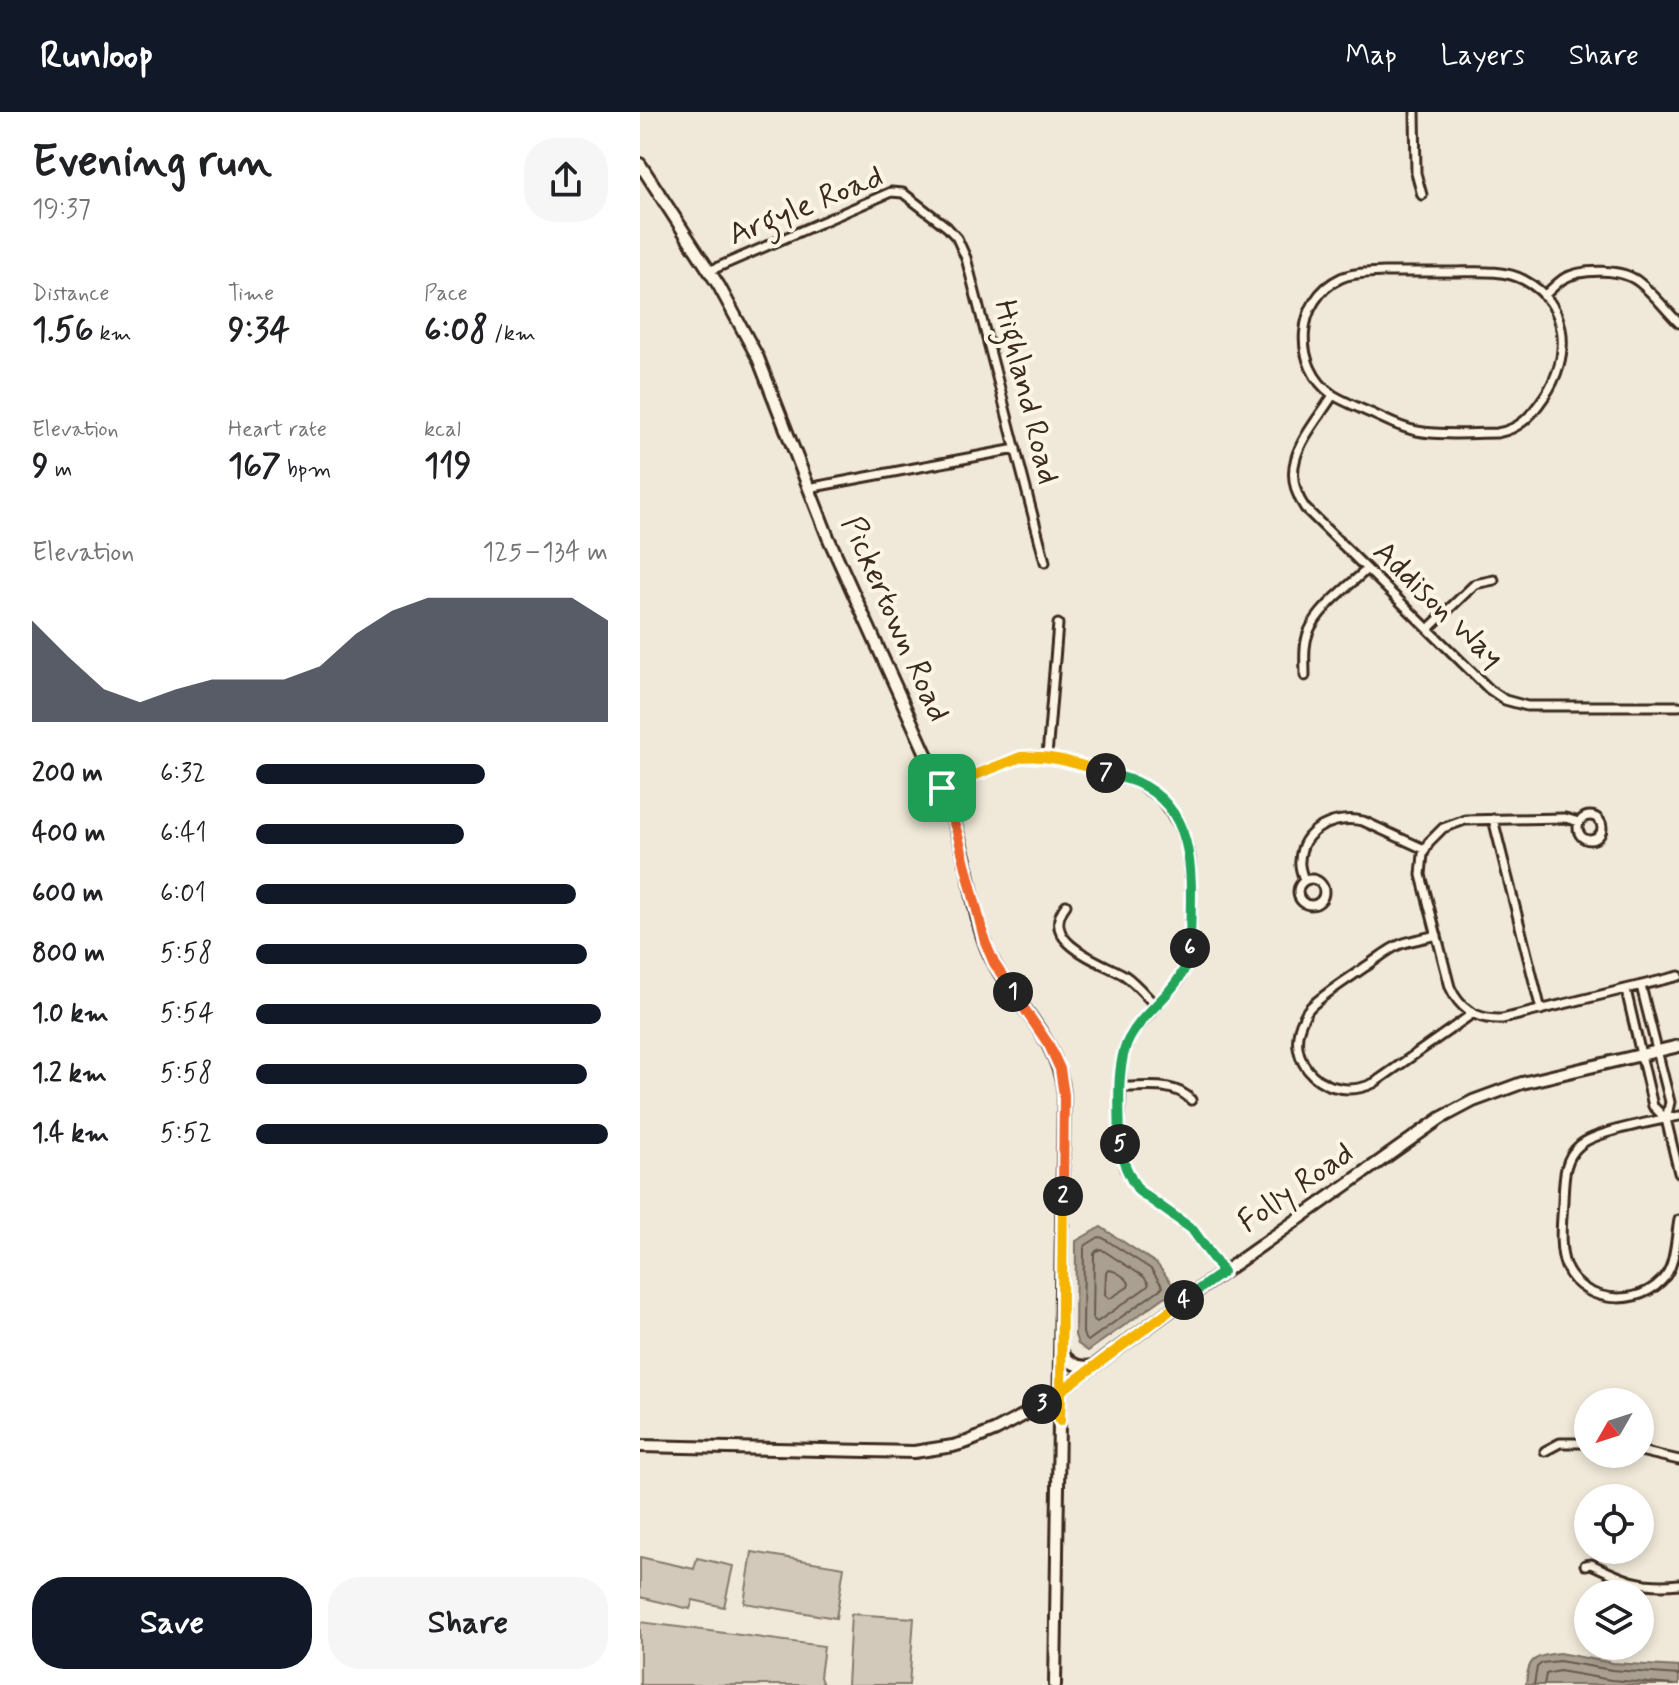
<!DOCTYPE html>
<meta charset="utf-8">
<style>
body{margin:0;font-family:Mynerve,sans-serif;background:#f6f6f6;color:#202124;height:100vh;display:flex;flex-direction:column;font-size:30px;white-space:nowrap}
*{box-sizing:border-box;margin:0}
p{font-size:26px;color:#757577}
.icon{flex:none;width:44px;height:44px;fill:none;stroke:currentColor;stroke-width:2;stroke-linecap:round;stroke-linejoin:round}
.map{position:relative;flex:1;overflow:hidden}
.drawer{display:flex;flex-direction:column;background:#fff;width:640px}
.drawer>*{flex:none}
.needle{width:52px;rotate:231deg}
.buttons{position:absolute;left:934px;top:1276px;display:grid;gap:16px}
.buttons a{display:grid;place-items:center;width:80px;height:80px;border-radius:50%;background:#fff;box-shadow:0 4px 12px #0003;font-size:40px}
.pin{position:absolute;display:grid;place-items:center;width:68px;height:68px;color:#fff;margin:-34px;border-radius:16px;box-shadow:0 4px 12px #0006}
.km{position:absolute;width:40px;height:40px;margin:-20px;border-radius:50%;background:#222;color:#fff;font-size:22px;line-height:40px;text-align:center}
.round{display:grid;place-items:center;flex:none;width:84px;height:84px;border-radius:32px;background:#f6f6f6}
.summary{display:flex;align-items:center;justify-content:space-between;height:136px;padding:0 32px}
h1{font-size:44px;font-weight:700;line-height:60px}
.metrics{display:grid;grid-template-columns:repeat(3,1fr);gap:12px;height:136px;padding:8px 32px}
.metrics div{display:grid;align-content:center}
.metrics b{font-size:34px;font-weight:700}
.metrics small{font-size:22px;font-weight:400}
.metrics p{font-size:22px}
.chart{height:224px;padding:16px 32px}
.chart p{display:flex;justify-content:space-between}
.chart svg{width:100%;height:144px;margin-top:8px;fill:#111827;opacity:.7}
.action{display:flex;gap:16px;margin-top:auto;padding:16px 32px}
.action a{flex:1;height:92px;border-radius:32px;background:#111827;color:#fff;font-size:32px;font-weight:700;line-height:92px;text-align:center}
.action a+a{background:#f6f6f6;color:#202124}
ul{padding:0 32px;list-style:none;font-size:26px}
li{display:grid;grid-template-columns:128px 96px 1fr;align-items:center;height:60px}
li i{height:20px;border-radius:10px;background:#111827}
header{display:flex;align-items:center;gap:48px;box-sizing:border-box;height:112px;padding:0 40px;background:#111827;color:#fff}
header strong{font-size:38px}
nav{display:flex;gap:44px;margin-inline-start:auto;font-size:28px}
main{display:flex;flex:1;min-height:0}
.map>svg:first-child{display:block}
.green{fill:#d2c9ba;stroke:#867a6c;stroke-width:2}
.water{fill:#aaa091;stroke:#7e7163;stroke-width:2}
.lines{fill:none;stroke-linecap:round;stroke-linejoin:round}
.shore{stroke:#67594c;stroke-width:2}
.street-casing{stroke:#3b2a1e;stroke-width:13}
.secondary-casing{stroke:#3b2a1e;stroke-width:16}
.street{stroke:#fcf5e5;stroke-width:7}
.secondary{stroke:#fcf5e5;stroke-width:10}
.split-1-casing{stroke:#fff;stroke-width:16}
.split-2-casing{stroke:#fff;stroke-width:16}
.split-3-casing{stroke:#fff;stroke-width:16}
.split-4-casing{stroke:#fff;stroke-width:16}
.split-5-casing{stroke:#fff;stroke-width:16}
.split-6-casing{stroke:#fff;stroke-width:16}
.split-7-casing{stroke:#fff;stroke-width:16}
.split-8-casing{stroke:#fff;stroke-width:16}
.split-1{stroke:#f0652b;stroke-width:10}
.split-2{stroke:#f0652b;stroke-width:10}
.split-3{stroke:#f5b400;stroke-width:10}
.split-4{stroke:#f5b400;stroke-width:10}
.split-5{stroke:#22a559;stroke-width:10}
.split-6{stroke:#22a559;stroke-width:10}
.split-7{stroke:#22a559;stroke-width:10}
.split-8{stroke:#f5b400;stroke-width:10}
.labels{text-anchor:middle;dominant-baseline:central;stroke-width:8;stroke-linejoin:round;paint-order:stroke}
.street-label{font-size:32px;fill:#3b2a1e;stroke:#fcf5e5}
</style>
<header>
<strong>Runloop</strong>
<nav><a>Map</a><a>Layers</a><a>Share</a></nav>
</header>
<main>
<section class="drawer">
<div class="summary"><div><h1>Evening run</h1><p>19:37</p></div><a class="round"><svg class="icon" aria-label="share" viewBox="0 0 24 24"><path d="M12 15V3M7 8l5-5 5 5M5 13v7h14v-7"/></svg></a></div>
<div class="metrics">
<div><p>Distance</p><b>1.56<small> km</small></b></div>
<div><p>Time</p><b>9:34</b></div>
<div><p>Pace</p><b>6:08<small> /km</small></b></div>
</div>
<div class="metrics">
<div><p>Elevation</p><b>9<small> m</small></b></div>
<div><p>Heart rate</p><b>167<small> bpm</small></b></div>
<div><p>kcal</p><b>119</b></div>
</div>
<div class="chart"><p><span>Elevation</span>125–134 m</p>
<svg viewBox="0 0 160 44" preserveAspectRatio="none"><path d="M0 44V13L10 24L20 34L30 38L40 34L50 31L60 31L70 31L80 27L90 17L100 10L110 6L120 6L130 6L140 6L150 6L160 13V44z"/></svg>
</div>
<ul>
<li><b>200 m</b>6:32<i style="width:65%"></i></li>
<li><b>400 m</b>6:41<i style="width:59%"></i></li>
<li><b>600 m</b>6:01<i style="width:91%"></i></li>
<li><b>800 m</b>5:58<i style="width:94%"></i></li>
<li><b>1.0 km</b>5:54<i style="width:98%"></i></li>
<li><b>1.2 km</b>5:58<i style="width:94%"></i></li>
<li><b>1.4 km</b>5:52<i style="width:100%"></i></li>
</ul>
<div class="action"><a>Save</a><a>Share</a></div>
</section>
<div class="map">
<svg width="1039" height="1573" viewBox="0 0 1039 1573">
<rect width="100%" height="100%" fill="#f0e9d9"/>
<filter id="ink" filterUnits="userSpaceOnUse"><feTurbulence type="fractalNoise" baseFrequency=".0125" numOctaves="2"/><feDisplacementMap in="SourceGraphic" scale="16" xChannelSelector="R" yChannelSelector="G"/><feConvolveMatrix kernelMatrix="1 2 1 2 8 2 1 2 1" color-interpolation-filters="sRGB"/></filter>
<g filter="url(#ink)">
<path class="green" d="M 112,1440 L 204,1455 L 196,1506 L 104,1491 Z
M 0,1445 L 54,1457 L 57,1446 L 93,1454 L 84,1495 L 53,1488 L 50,1497 L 0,1485 Z
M 211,1502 L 274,1506 L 269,1573 L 207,1573 Z
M 0,1510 L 184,1534 L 180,1565 L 183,1573 L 0,1573 Z"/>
<path class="water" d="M 461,1115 L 517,1152 L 536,1177 L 448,1239 L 438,1232 L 435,1223 L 436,1129 Z
M 919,1541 L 973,1551 L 1039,1555 L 1039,1573 L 886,1573 C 888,1546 893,1545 919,1541 Z"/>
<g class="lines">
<path class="shore" d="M 459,1125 L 463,1126 L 511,1157 L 523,1175 L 448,1229 L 445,1227 L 443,1221 L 444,1136 L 446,1133 Z
M 461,1137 L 504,1165 L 509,1172 L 507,1175 L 457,1210 L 453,1207 L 454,1142 L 456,1139 Z
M 468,1158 C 474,1158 486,1165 489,1171 L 488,1175 L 469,1187 L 465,1183 L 466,1161 Z
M 894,1573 L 897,1555 L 902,1551 L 919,1549 L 972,1558 L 1039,1563
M 904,1573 L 906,1562 L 919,1559 L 971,1568 L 1034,1573"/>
<g class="street-casing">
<path id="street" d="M 775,0 L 776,61 L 782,83
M 69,159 L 251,80 L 263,81 L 307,115 L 317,126 L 326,146 L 405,450
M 744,160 C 766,160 789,160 812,160 C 835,160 863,157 884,168 C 931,193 931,246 904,285 C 891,304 880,317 857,321 C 831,321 803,324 777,319 C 759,316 743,306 726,299 C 715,294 703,289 693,283 C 652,255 655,187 701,166 C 714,160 730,161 744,160 Z
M 904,184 C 910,178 916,172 923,167 C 942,156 983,156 1000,171 C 1014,182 1026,198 1039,211
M 693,283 C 670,320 635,352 665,396 L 849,577 L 865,588 L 887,594 L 1039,594
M 168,376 L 376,337
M 788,517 L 835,472 L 854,468
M 665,564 C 665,549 663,533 669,519 C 679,496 708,475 726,458
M 407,644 L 418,512
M 302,676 L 381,645 L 402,644 L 420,647 L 496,670 L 520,686 L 539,713 L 547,732 L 550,746 C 550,781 557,842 537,871 L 492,921 L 485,935 L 481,951 L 480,1035 L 485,1057 L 499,1079 L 552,1117 L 583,1160
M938 716a12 12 0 1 1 24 0a12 12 0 1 1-24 0Z
M 853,707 L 901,898
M 939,710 L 925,706 L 825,708 L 803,716 L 789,730 L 783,742 L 781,763 L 810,875 C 820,898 838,908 862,907 L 1039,864
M658 780a13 13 0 1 1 26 0a13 13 0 1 1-26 0Z
M 664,768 C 662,762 659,755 660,749 C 661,716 696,703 723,709 L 784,737
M 426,793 C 397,830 462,850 484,863 C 496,871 506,884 516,894
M 797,823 C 785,826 772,828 761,832 C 748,837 736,848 725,855 C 708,867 690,878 675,891 C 670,895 666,900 664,905 C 640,950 688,993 734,971 L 832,902
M 1001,874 L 1030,990 L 1026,1007 L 1039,1061
M 986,878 L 1013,994 L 1026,1007
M 481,975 C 503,976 535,969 551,988
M 1039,1004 C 1016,1009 956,1019 940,1033 C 923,1047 924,1068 923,1089 C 922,1110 918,1135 926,1155 C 944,1196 1012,1196 1030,1156 C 1036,1142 1036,1123 1039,1108
M 905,1339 L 920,1331 L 948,1331
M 1000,1339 L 1039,1348
M 945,1453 L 951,1452 C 985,1468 1000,1476 1039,1472"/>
</g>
<g class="secondary-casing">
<path id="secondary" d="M 0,52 L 79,174 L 118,246 L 188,425 L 306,686 C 314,709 321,732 327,756 C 333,784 337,813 348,839 C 371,890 419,924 424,983 L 415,1573
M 421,1239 C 428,1251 439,1257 452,1254
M 0,1334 L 274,1340 L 313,1334 L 327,1330 L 356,1318 L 395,1297 L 561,1176 L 801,1006 L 833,989 L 882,971 L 1039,934"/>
</g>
<use href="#street" class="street"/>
<use href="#secondary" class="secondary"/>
</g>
</g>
<g class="lines" filter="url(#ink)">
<g class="split-1-casing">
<path id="split-1" d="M 302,676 L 317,720 L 345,830 L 354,851 L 373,880"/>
</g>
<g class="split-2-casing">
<path id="split-2" d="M 373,880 L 409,933 L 420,957 L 424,983 L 423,1084"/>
</g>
<g class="split-3-casing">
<path id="split-3" d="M 402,1292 L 421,1279 L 423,1084"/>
</g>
<g class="split-4-casing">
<path id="split-4" d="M 402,1292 L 397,1296 C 408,1296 415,1299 420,1309 L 421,1279 L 544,1188"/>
</g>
<g class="split-5-casing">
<path id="split-5" d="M 480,1032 C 482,1050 488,1064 499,1079 L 552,1117 L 583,1160 L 544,1188"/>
</g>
<g class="split-6-casing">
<path id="split-6" d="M 480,1032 C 480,1002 475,952 489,927 C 506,894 546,877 550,836"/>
</g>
<g class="split-7-casing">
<path id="split-7" d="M 466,661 C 475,664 486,666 496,670 C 563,700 550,776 550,836"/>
</g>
<g class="split-8-casing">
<path id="split-8" d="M 302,676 L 381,645 C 411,642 437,652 466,661"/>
</g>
<use href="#split-1" class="split-1"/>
<use href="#split-2" class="split-2"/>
<use href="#split-3" class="split-3"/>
<use href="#split-4" class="split-4"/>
<use href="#split-5" class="split-5"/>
<use href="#split-6" class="split-6"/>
<use href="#split-7" class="split-7"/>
<use href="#split-8" class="split-8"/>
</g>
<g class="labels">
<g class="street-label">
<text transform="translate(166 94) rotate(-22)">Argyle Road</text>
<text transform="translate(386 280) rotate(76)">Highland Road</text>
<text transform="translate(798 493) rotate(44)">Addison Way</text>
<text transform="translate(255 507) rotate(66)">Pickertown Road</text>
<text transform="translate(656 1076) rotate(-35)">Folly Road</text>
</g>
</g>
</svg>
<div class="buttons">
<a><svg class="needle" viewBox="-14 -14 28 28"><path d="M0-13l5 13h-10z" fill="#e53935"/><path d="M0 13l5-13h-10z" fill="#757577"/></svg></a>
<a><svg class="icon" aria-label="locate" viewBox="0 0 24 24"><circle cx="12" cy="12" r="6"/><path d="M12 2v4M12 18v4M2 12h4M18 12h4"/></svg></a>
<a><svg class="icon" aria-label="layers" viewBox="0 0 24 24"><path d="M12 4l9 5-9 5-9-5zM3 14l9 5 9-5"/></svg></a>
</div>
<div class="pin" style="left:302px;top:676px;background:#1e9e55"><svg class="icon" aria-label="arrive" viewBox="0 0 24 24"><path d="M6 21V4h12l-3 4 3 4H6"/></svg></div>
<b class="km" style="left:373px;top:880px">1</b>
<b class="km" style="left:423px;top:1084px">2</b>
<b class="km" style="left:402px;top:1292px">3</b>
<b class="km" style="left:544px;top:1188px">4</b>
<b class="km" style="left:480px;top:1032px">5</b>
<b class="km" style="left:550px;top:836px">6</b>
<b class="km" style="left:466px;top:661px">7</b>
</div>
</main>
